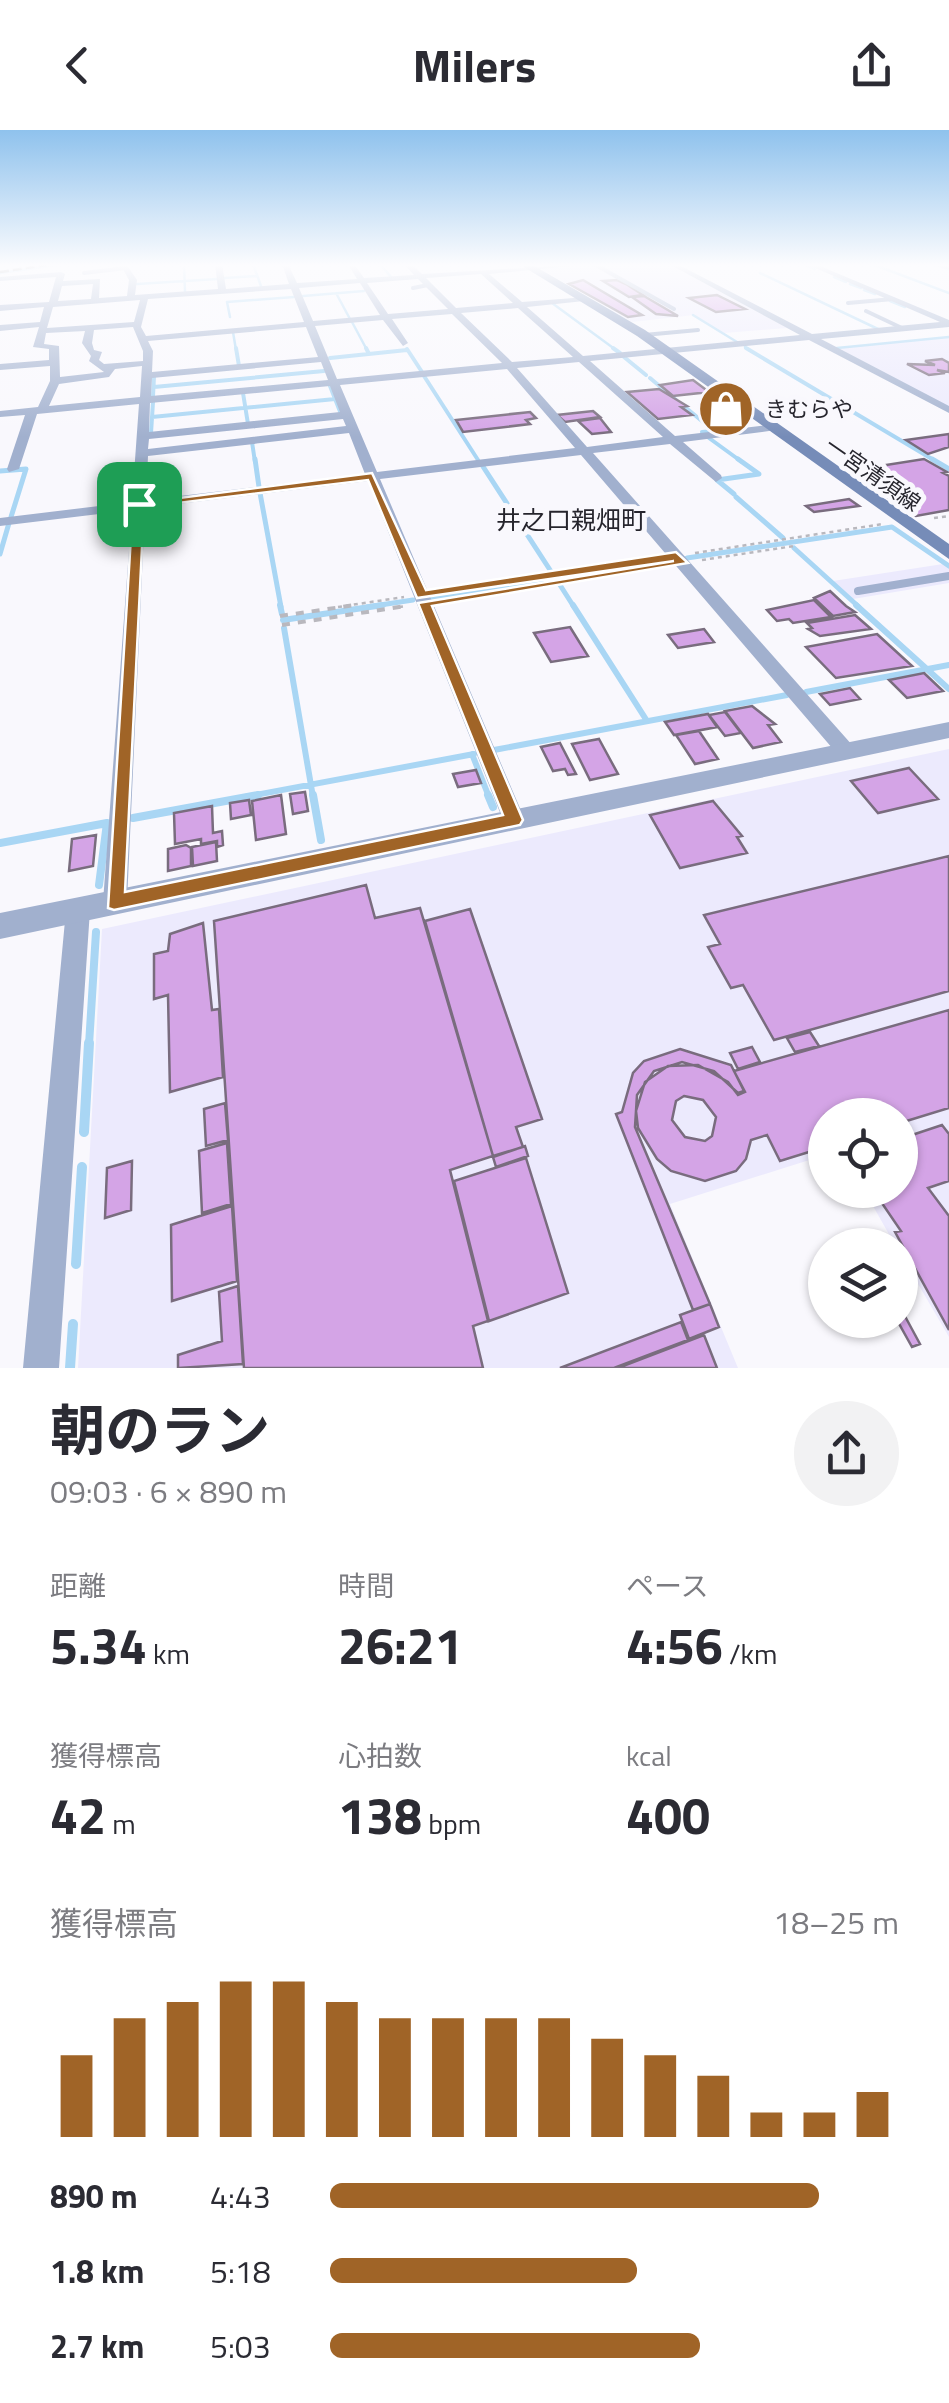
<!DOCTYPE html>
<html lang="ja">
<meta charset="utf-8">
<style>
body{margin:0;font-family:"Titillium Web","Noto Sans JP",sans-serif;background:#f2f2f3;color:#2b2b33;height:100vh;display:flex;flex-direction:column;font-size:38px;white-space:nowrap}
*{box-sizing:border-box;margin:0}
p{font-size:32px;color:#7c7c81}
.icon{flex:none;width:55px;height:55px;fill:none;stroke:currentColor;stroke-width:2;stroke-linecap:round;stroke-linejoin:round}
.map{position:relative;height:1238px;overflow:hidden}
.sheet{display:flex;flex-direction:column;background:#fff;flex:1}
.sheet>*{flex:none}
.tools{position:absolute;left:808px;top:968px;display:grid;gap:20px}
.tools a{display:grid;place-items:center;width:110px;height:110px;border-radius:50%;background:#fff;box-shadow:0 2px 8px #0004;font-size:50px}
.pin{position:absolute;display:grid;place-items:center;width:85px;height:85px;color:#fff;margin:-42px;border-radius:20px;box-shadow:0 5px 15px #0006}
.round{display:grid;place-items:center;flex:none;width:105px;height:105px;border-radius:52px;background:#f2f2f3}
.headline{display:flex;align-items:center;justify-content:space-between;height:170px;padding:0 50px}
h1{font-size:55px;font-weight:700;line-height:75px}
.stats{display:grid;grid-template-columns:repeat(3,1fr);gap:15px;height:170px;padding:10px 50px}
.stats div{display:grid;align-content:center}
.stats b{font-size:50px;font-weight:700}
.stats small{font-size:28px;font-weight:400}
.stats p{font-size:28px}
.chart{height:280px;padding:20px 50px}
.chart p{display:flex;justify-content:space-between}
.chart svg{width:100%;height:180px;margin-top:10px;stroke:#a06427;stroke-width:6}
ul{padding:0 50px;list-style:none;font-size:32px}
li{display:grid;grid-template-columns:160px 120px 1fr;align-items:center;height:75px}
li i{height:25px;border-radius:12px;background:#a06427}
header{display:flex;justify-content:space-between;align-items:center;height:130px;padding:0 50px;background:#fff;font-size:45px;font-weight:700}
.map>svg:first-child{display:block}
.built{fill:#eceafd}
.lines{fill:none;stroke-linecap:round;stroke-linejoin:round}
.stream-far5{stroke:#a9d6f4;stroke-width:2.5}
.stream-far4{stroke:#a9d6f4;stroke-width:4}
.stream-far3{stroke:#a9d6f4;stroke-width:5}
.stream-far2{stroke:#a9d6f4;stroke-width:6}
.stream-far1{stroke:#a9d6f4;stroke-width:8}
.stream{stroke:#a9d6f4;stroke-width:10}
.building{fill:#d4a4e6;stroke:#796c7e;stroke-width:2.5;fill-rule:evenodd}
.path-far1{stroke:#b9b8be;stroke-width:2.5;stroke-dasharray:4 4;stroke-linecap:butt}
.path{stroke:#b9b8be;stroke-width:4;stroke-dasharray:8 8;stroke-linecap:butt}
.service-far1{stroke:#a1b0ce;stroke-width:4}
.service{stroke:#a1b0ce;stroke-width:8}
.minor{fill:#a1b0ce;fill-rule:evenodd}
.tertiary{fill:#a1b0ce;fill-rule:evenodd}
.secondary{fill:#768cb8;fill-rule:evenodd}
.rail{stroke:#3c3b43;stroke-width:2.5;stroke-dasharray:9 4;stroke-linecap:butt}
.route{fill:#a06427;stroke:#fff;stroke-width:2.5;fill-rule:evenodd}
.labels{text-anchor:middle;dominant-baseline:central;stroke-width:10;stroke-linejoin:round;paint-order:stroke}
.far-poi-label{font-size:22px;fill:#26252d;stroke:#f9f8fd;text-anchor:start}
.far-street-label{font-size:22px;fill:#26252d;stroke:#f9f8fd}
.far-quarter-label{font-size:25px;fill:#26252d;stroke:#f9f8fd}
</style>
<header><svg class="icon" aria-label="back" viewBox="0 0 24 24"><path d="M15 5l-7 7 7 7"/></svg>Milers<svg class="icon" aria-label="share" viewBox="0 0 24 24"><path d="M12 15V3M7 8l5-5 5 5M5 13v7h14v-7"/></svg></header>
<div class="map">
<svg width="949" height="1238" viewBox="0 0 949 1238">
<rect width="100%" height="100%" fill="#f9f8fd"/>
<path class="built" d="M 603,134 L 669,134 L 787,198 L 724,203 L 694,185 L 632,192 L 541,139 Z
M 949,207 L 949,277 L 838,218 Z
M 943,434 L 949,438 L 949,453 L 853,469 L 833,451 Z
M 949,619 L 949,1207 L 900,1123 L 900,1115 L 895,1115 L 864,1060 L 900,1060 L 900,985 L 825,985 L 825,1025 L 670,1074 L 738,1238 L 78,1238 L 102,799 Z"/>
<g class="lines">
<path class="stream-far5" d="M 184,134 L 185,162
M 253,134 L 261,156
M 380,134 L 391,147
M 803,134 L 815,139
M 872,134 L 949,163
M 934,134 L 949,139
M 0,143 L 63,134
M 760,143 L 878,199
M 834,147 L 846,152
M 224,148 L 257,146
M 137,154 L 217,149
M 850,154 L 861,158
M 864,160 L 875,164
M 336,163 L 350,189
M 303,166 L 364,161
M 890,171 L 905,177
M 552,173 L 616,220
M 693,185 L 737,212
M 230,187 L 227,172 L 294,167
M 352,192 L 367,220
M 233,202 L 236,220
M 745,217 L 750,220
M 837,218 L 949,207"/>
<path class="stream-far4" d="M 236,218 L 239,236
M 366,218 L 369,224
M 613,218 L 620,223
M 746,218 L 937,332
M 407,219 L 422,242
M 624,227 L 646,245
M 330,228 L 407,220
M 424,246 L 478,330
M 650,248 L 676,270
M 330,256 L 341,284
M 154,257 L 324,241
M 243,263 L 248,294
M 153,266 L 154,247
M 685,277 L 714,301 L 702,302
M 152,287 L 335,269
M 151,303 L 153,272
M 709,308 L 742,332
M 255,332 L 252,312 L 257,311"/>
<path class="stream-far3" d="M 255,329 L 259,357
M 932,329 L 949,339
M 482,335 L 552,443
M 0,341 L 26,339 L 11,387
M 260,363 L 281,477
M 734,364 L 717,350 L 759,344 L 738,329
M 736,367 L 783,408
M 794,418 L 859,477
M 0,424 L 9,393
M 687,428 L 892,397 L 949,436
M 560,455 L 574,477
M 430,468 L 670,431
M 367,477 L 413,470"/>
<path class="stream-far2" d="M 280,475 L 282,484
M 573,475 L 647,591
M 856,475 L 949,559
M 283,490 L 383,475
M 284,498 L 313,667
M 806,562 L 949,535
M 494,620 L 787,565
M 472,624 L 489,667
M 245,667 L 474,624"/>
<path class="stream-far1" d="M 313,665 L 321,710
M 488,665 L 493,677
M 133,688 L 258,665
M 0,713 L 107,693 L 99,755
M 89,915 L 96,802"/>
<path class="stream" d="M 84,1002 L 89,913
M 76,1134 L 82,1037
M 70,1238 L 73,1194"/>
</g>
<path class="building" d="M 583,150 L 642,185 L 628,187 L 569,154 Z
M 617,150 L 626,154 L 643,165 L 629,167 L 603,151 Z
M 717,165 L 745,179 L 716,182 L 689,168 Z
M 644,166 L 678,186 L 656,184 L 632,167 Z
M 942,229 L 949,233 L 949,242 L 937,240 L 945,243 L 929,245 L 907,234 L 935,235 L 925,231 Z
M 693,250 L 709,262 L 673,266 L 660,255 Z
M 659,259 L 687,276 L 681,277 L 692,285 L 658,289 L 627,262 Z
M 800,271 L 820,283 L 799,286 L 778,279 L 785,279 L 778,273 Z
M 593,281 L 600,287 L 565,292 L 557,285 Z
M 530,282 L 536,288 L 526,290 L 530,294 L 463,302 L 456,290 Z
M 600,288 L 611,302 L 592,304 L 578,291 Z
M 949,304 L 949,317 L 928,324 L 906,310 Z
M 924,329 L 947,342 L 943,343 L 949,346 L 949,380 L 916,386 L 848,341 Z
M 849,369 L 859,376 L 814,382 L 806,376 Z
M 830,461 L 846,476 L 855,482 L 833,486 L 814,468 Z
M 814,470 L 831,487 L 793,493 L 789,489 L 777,491 L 767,480 Z
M 855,485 L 871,499 L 820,506 L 808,499 L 812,498 L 807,493 Z
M 570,497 L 588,526 L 551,532 L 534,503 Z
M 704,499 L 714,512 L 678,518 L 668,505 Z
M 877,504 L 912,536 L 836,548 L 806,517 Z
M 924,543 L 943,561 L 907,568 L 889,550 Z
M 850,558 L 860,569 L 830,575 L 820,564 Z
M 752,576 L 775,594 L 768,595 L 781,612 L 753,618 L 725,581 Z
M 725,582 L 741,603 L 725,606 L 709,585 Z
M 708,584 L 717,597 L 674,605 L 665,592 Z
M 699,601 L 718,629 L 695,634 L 676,605 Z
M 599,609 L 618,644 L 590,650 L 572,614 Z
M 560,613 L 576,644 L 568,645 L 565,639 L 553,641 L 541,617 Z
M 909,638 L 938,669 L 878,683 L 851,651 Z
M 476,640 L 481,653 L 458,657 L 453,644 Z
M 305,662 L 308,681 L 293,684 L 290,664 Z
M 281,665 L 286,704 L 256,710 L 252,671 Z
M 249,670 L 251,685 L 231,689 L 230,673 Z
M 713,671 L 742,706 L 737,707 L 747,723 L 680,738 L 650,685 Z
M 212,676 L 213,703 L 222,701 L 223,715 L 217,717 L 217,711 L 201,714 L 201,709 L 175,714 L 174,683 Z
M 96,705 L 93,736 L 69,741 L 72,709 Z
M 216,712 L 217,731 L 193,736 L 192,717 Z
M 186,715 L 191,718 L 191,736 L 168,741 L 168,719 Z
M 949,726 L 949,861 L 774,910 L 743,855 L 731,858 L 708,817 L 720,814 L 704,785 Z
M 366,755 L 375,788 L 420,778 L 493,1026 L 450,1040 L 488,1191 L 473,1196 L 483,1238 L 244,1238 L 214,791 Z
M 470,779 L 542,989 L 516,997 L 523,1017 L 493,1026 L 425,791 Z
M 203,793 L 212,880 L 219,879 L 223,947 L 170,962 L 168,865 L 154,869 L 154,824 L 168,821 L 170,804 Z
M 949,880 L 949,978 L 900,993 L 900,985 L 825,985 L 825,1017 L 780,1031 L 767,1005 L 751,1010 L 746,1029 L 736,1041 L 705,1051 L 671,1041 L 657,1029 L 638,998 L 636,981 L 645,952 L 668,936 L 698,935 L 728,952 L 738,965 L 745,962 L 734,941 ZM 684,966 L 703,970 L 716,987 L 712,1006 L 705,1011 L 685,1007 L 672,990 L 676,971 Z
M 810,902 L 819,916 L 795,922 L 787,908 Z
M 752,917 L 760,932 L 738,939 L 730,923 Z
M 680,919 L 731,935 L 744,961 L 738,963 L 714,941 L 682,932 L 654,941 L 637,965 L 635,997 L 710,1174 L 693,1180 L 616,984 L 622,982 L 633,943 L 644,931 Z
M 225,973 L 228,1010 L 206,1016 L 204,979 Z
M 942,995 L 949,1004 L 949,1051 L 928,1058 L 949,1086 L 949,1200 L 895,1102 L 901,1101 L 873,1060 L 900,1060 L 900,1009 Z
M 227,1013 L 231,1074 L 202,1083 L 199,1021 Z
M 525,1016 L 528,1026 L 496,1037 L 493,1027 Z
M 526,1028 L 568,1163 L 489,1191 L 454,1051 Z
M 132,1031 L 131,1080 L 105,1088 L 107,1038 Z
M 232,1076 L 237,1151 L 172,1171 L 171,1095 Z
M 238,1156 L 243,1234 L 178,1238 L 178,1225 L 222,1211 L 219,1162 Z
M 710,1174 L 719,1197 L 689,1209 L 680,1185 Z
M 900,1177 L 920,1214 L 912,1217 L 897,1190 Z
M 681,1192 L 688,1210 L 614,1238 L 560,1238 Z
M 704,1205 L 717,1238 L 618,1238 Z"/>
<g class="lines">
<path class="path-far1" d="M 934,388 L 949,386
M 695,423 L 883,394
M 702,430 L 794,416
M 438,462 L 656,429
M 440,471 L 663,436
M 338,477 L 404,467
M 399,477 L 406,476"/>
<path class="path" d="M 280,486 L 355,475
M 282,495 L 406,476"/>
<path class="service-far1" d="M 594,134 L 674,179
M 84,143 L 126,138
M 413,158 L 428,155
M 848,173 L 893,169
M 866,181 L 904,199
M 644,205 L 698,200"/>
<path class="service" d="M 858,461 L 949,446"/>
<path class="minor" d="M 120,134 L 126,134 L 137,150 L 135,165 L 218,159 L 215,134 L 222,134 L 226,159 L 289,154 L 282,134 L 288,134 L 297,153 L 357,149 L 348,134 L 354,134 L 364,148 L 414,145 L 404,134 L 411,134 L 422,144 L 591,134 L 489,144 L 522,172 L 587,167 L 584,171 L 527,177 L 583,226 L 800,205 L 669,134 L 677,134 L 812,204 L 940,192 L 806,134 L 815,134 L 949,190 L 949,197 L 821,209 L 949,276 L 949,283 L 809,210 L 590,231 L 675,306 L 769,295 L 775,298 L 769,301 L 683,312 L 721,345 L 722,348 L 716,352 L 670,314 L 593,323 L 853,616 L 856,621 L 853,626 L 839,626 L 581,325 L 380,349 L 525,690 L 522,696 L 506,696 L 503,690 L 368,351 L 145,378 L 127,772 L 123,779 L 115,782 L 107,779 L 103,772 L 132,380 L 0,396 L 0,388 L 132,372 L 139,274 L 37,284 L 19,339 L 9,342 L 7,339 L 25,285 L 0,287 L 0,281 L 38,277 L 50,251 L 50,236 L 0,240 L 0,234 L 49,230 L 49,219 L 33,217 L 39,197 L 0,201 L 0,195 L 40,192 L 44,177 L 0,181 L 0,175 L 49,172 L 56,147 L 0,151 L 0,147 L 61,142 L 65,144 L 63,151 L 100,149 L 99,168 L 127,166 L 129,150 ZM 481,144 L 513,173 L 456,178 L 426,148 ZM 418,149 L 448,179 L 388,184 L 367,153 ZM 360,153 L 380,185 L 313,191 L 299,158 ZM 93,154 L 91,169 L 58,171 L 62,156 ZM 291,159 L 304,192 L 146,206 L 141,197 L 148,169 ZM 140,170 L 134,192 L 47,198 L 53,177 ZM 518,178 L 573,227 L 512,232 L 461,183 ZM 452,184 L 502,233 L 337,249 L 315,196 L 383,190 L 403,216 L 408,213 L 392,189 ZM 133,197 L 143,221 L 143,231 L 104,234 L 99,230 L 102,222 L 94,220 L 92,213 L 94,200 ZM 306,197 L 318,227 L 152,242 L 153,221 L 148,211 ZM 85,201 L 82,213 L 91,226 L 89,231 L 104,242 L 60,247 L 59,216 L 44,214 L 46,203 ZM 321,232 L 328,250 L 151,266 L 152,248 ZM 579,232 L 663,307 L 587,317 L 517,238 ZM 142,236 L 140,267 L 49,276 L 59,254 L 109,247 L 115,239 ZM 507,239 L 575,318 L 377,342 L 340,255 ZM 330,256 L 340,282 L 149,302 L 150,273 ZM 343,289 L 346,296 L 148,319 L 149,309 ZM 349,303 L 365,344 L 146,370 L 148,326 Z
M 935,134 L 949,135 L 949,139 L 936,136 Z
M 78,770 L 87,773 L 90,780 L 59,1238 L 23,1238 L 66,780 L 69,773 Z"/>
<path class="tertiary" d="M 949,592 L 949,608 L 0,809 L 0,783 Z"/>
<path class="secondary" d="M 519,134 L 531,134 L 645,200 L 949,414 L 949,429 L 637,206 Z"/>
<path class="rail" d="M 0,142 L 53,134"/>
</g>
<linearGradient id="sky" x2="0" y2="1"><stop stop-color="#8fc2ed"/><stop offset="0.44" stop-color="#fcfcfe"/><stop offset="1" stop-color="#fcfcfe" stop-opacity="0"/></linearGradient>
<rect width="949" height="307" fill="url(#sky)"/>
<path class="route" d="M 372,343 L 426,460 L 676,422 L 688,433 L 432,476 L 523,690 L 520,695 L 114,780 L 108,778 L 133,374 ZM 368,350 L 417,468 L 674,431 L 418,473 L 503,685 L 125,762 L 144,377 Z"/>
<defs>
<g id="shop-disc" transform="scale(2.875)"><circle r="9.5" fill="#a06427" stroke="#f9f8fd"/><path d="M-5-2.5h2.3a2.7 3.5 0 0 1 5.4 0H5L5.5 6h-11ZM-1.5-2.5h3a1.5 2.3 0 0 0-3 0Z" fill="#fff"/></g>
</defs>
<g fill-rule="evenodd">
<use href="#shop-disc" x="726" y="279"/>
</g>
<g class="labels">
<g class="far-poi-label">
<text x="765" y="279">きむらや</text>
</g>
<g class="far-street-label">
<text transform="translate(873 344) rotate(35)">一宮清須線</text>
</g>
<g class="far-quarter-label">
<text x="571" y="390">井之口親畑町</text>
</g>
</g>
</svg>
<div class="tools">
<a><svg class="icon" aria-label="locate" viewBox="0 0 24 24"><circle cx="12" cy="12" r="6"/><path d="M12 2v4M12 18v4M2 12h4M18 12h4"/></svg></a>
<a><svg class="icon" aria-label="layers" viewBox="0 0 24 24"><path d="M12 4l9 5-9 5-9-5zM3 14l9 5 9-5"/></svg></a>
</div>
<div class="pin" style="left:139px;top:374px;background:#1e9e55"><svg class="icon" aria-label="arrive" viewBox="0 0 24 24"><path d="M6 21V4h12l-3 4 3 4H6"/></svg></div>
</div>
<section class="sheet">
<div class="headline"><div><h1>朝のラン</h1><p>09:03 · 6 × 890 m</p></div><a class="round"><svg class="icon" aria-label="share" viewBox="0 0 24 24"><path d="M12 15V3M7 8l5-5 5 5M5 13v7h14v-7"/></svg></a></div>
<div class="stats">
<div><p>距離</p><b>5.34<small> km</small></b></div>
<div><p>時間</p><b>26:21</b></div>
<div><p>ペース</p><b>4:56<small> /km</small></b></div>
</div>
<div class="stats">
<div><p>獲得標高</p><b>42<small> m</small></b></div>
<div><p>心拍数</p><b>138<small> bpm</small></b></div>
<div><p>kcal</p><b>400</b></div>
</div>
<div class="chart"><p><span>獲得標高</span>18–25 m</p>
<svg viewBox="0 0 160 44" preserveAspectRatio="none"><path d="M5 44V24M15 44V15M25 44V11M35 44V6M45 44V6M55 44V11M65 44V15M75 44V15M85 44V15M95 44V15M105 44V20M115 44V24M125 44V29M135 44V38M145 44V38M155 44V33"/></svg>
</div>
<ul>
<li><b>890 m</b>4:43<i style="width:86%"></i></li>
<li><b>1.8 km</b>5:18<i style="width:54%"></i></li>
<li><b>2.7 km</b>5:03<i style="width:65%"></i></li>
</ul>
</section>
